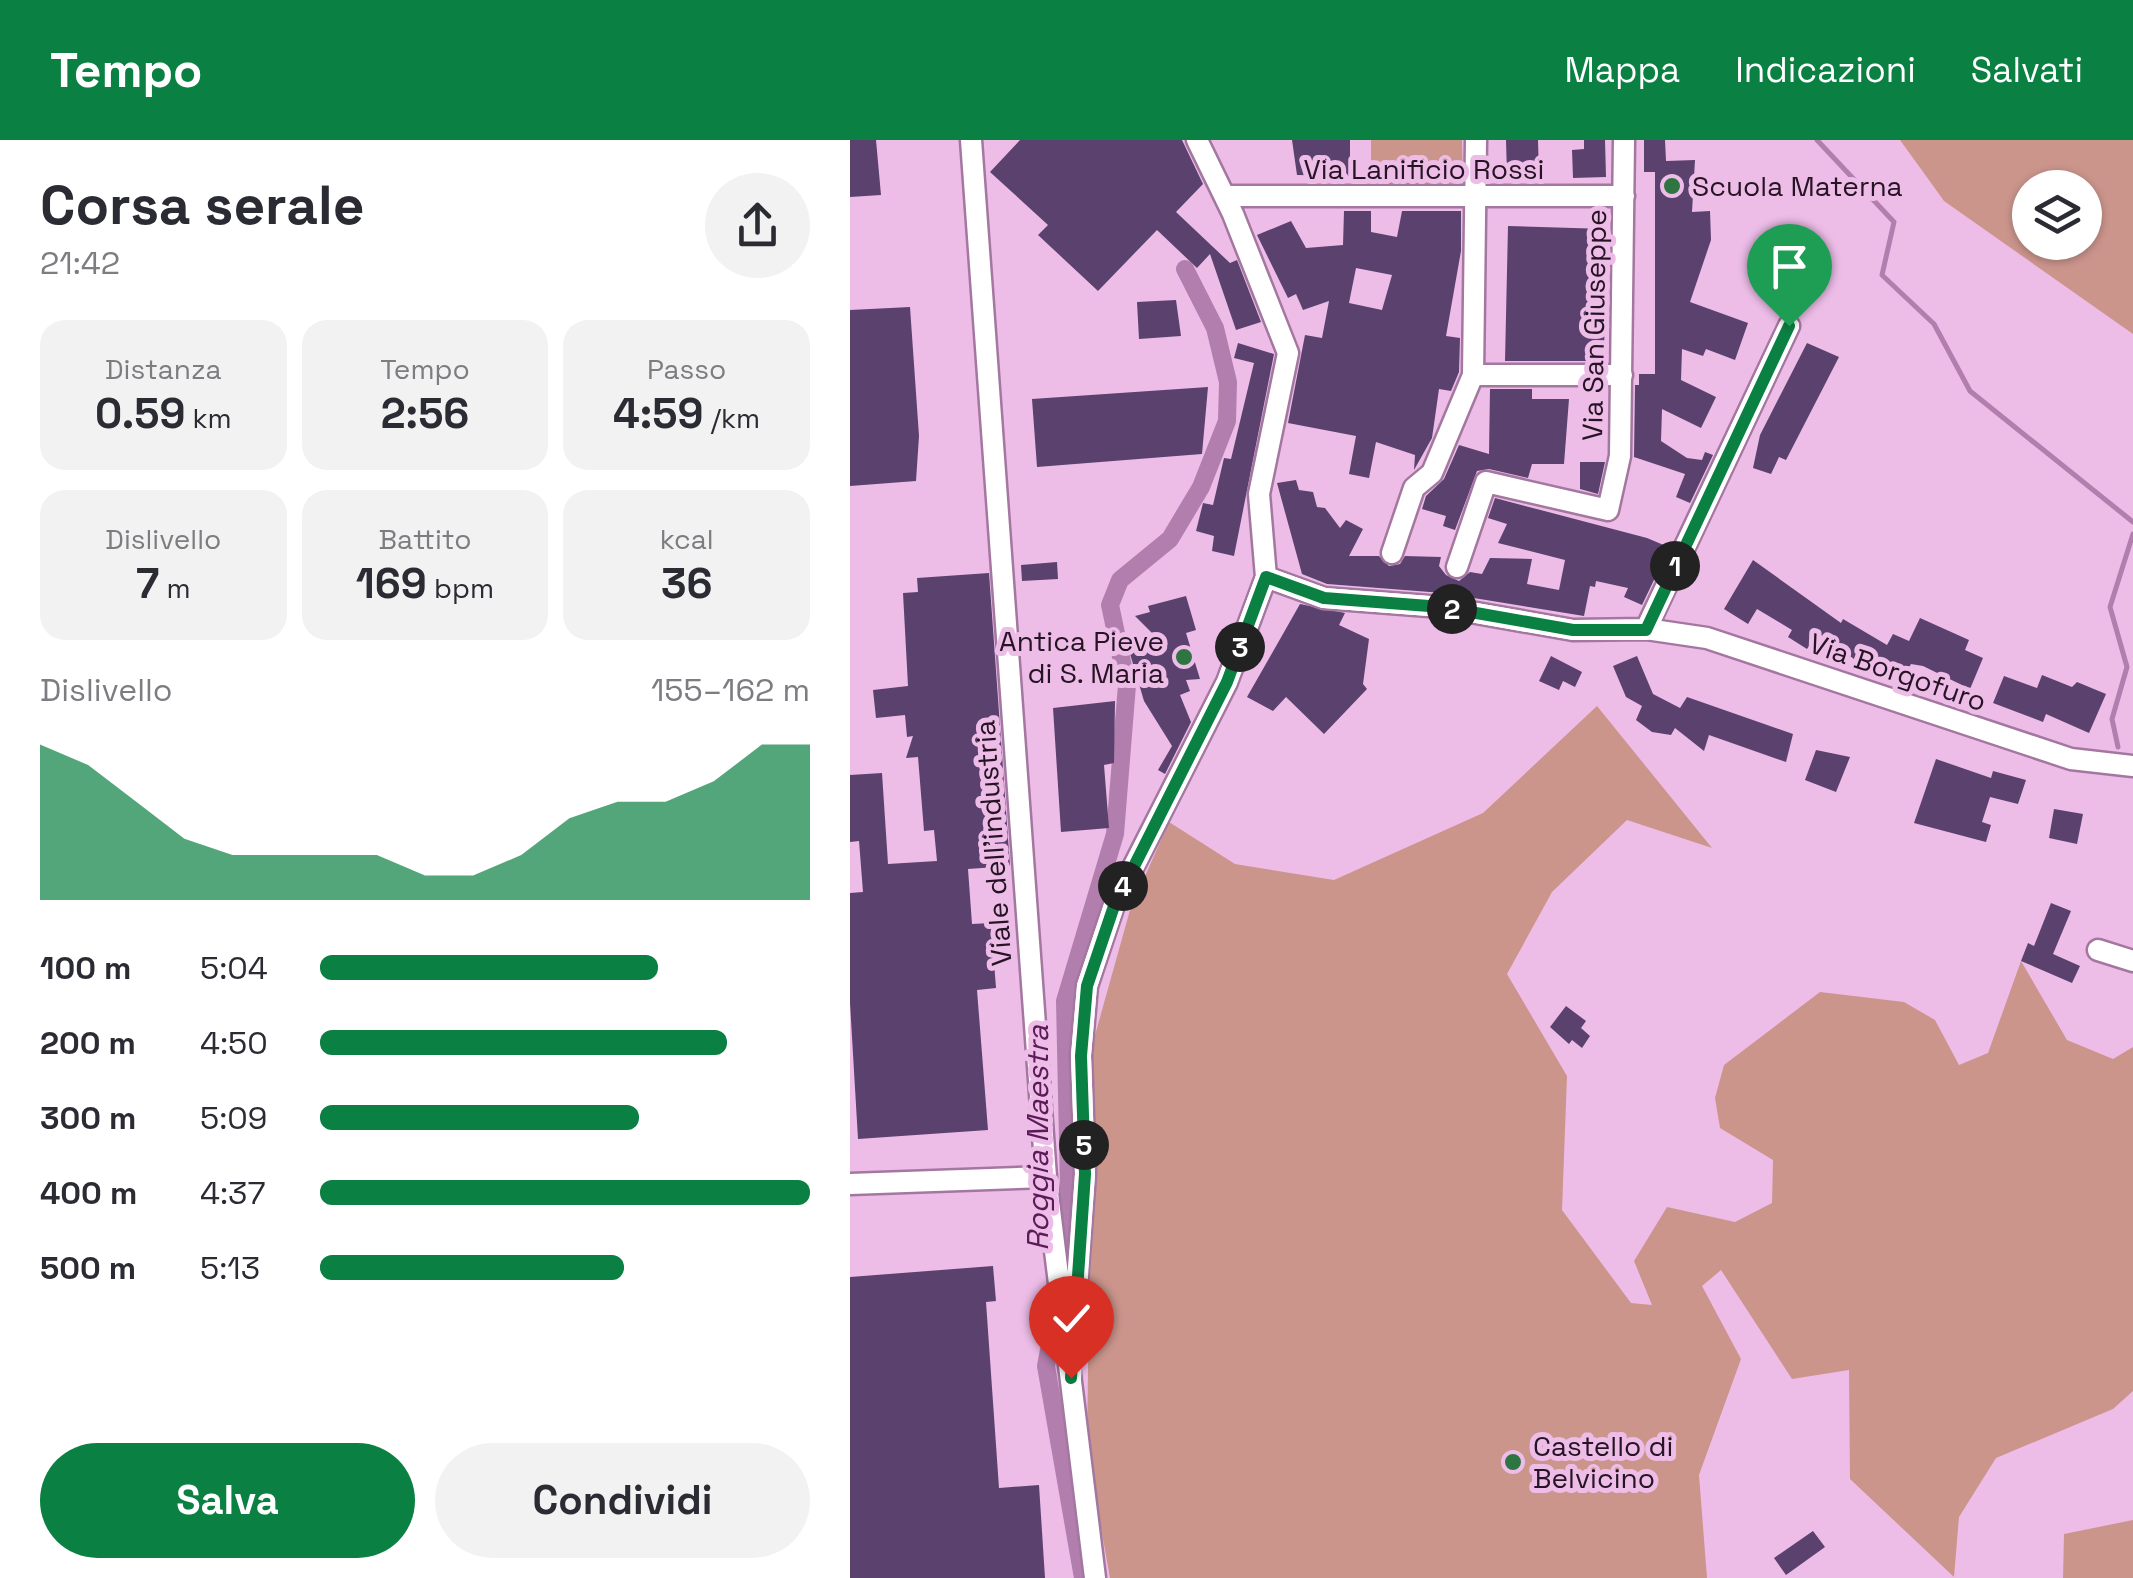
<!DOCTYPE html>
<html lang="it">
<meta charset="utf-8">
<style>
body{margin:0;font-family:"Space Grotesk",sans-serif;background:#f2f2f3;color:#2b2b33;height:100vh;display:flex;flex-direction:column;font-size:38px;white-space:nowrap}
*{box-sizing:border-box;margin:0}
p{font-size:32px;color:#7c7c81}
.icon{flex:none;width:55px;height:55px;fill:none;stroke:currentColor;stroke-width:2;stroke-linecap:round;stroke-linejoin:round}
.map{position:relative;flex:1;overflow:hidden}
.drawer{display:flex;flex-direction:column;background:#fff;width:850px}
.drawer>*{flex:none}
.tools{position:absolute;left:1162px;top:30px;display:grid;gap:20px}
.tools a{display:grid;place-items:center;width:90px;height:90px;border-radius:50%;background:#fff;box-shadow:0 2px 8px #0004;font-size:50px}
.pin{position:absolute;display:grid;place-items:center;width:85px;height:85px;color:#fff;margin:-102px -42px;border-radius:50% 50% 50% 0;rotate:-45deg;box-shadow:0 0 10px #0007}
.pin .icon{rotate:45deg}
.km{position:absolute;width:50px;height:50px;margin:-25px;border-radius:50%;background:#222;color:#fff;font-size:28px;line-height:50px;text-align:center}
.round{display:grid;place-items:center;flex:none;width:105px;height:105px;border-radius:52px;background:#f2f2f3}
.overview{display:flex;align-items:center;justify-content:space-between;height:170px;padding:0 40px}
h1{font-size:55px;font-weight:700;line-height:75px}
.stats{display:grid;grid-template-columns:repeat(3,1fr);gap:15px;height:170px;padding:10px 40px}
.stats div{display:grid;align-content:center;border-radius:25px;background:#f2f2f3;text-align:center}
.stats b{font-size:42px;font-weight:700}
.stats small{font-size:28px;font-weight:400}
.stats p{font-size:28px}
.chart{height:280px;padding:20px 40px}
.chart p{display:flex;justify-content:space-between}
.chart svg{width:100%;height:180px;margin-top:10px;fill:#0b8043;opacity:.7}
.cta{display:flex;gap:20px;margin-top:auto;padding:20px 40px}
.cta a{flex:1;height:115px;border-radius:60px;background:#0b8043;color:#fff;font-size:40px;font-weight:700;line-height:115px;text-align:center}
.cta a+a{background:#f2f2f3;color:#2b2b33}
ul{padding:0 40px;list-style:none;font-size:32px}
li{display:grid;grid-template-columns:160px 120px 1fr;align-items:center;height:75px}
li i{height:25px;border-radius:12px;background:#0b8043}
header{display:flex;align-items:center;gap:60px;box-sizing:border-box;height:140px;padding:0 50px;background:#0b8043;color:#fff}
header strong{font-size:48px}
nav{display:flex;gap:55px;margin-inline-start:auto;font-size:35px}
main{display:flex;flex:1;min-height:0}
.map>svg:first-child{display:block}
.green{fill:#cb958c;fill-rule:evenodd}
.lines{fill:none;stroke-linecap:round;stroke-linejoin:round}
.stream{stroke:#b27ead;stroke-width:5}
.canal{stroke:#b27ead;stroke-width:18}
.building{fill:#5b416e;fill-rule:evenodd}
.minor-casing{stroke:#a3779f;stroke-width:25}
.minor{stroke:#fff;stroke-width:20}
.route-casing{stroke:#fff;stroke-width:20}
.route{stroke:#0b8043;stroke-width:12}
.poi-dot{fill:#2e7541;stroke:#edbde8;stroke-width:4}
.labels{text-anchor:middle;dominant-baseline:central;stroke-width:10;stroke-linejoin:round;paint-order:stroke}
.street-label{font-size:28px;fill:#261424;stroke:#edbde8}
.poi-label{font-size:28px;fill:#261424;stroke:#edbde8;text-anchor:start}
.water-label{font-size:30px;font-style:italic;fill:#5a1b57;stroke:#edbde8}
</style>
<header>
<strong>Tempo</strong>
<nav><a>Mappa</a><a>Indicazioni</a><a>Salvati</a></nav>
</header>
<main>
<section class="drawer">
<div class="overview"><div><h1>Corsa serale</h1><p>21:42</p></div><a class="round"><svg class="icon" aria-label="share" viewBox="0 0 24 24"><path d="M12 15V3M7 8l5-5 5 5M5 13v7h14v-7"/></svg></a></div>
<div class="stats">
<div><p>Distanza</p><b>0.59<small> km</small></b></div>
<div><p>Tempo</p><b>2:56</b></div>
<div><p>Passo</p><b>4:59<small> /km</small></b></div>
</div>
<div class="stats">
<div><p>Dislivello</p><b>7<small> m</small></b></div>
<div><p>Battito</p><b>169<small> bpm</small></b></div>
<div><p>kcal</p><b>36</b></div>
</div>
<div class="chart"><p><span>Dislivello</span>155–162 m</p>
<svg viewBox="0 0 160 44" preserveAspectRatio="none"><path d="M0 44V6L10 11L20 20L30 29L40 33L50 33L60 33L70 33L80 38L90 38L100 33L110 24L120 20L130 20L140 15L150 6L160 6V44z"/></svg>
</div>
<ul>
<li><b>100 m</b>5:04<i style="width:69%"></i></li>
<li><b>200 m</b>4:50<i style="width:83%"></i></li>
<li><b>300 m</b>5:09<i style="width:65%"></i></li>
<li><b>400 m</b>4:37<i style="width:100%"></i></li>
<li><b>500 m</b>5:13<i style="width:62%"></i></li>
</ul>
<div class="cta"><a>Salva</a><a>Condividi</a></div>
</section>
<div class="map">
<svg width="1283" height="1438" viewBox="0 0 1283 1438">
<rect width="100%" height="100%" fill="#edbde8"/>
<path class="green" d="M 521,0 L 612,0 L 613,43 L 521,45 Z
M 1050,0 L 1283,0 L 1283,194 L 1094,61 ZM 1180,48 L 1235,48 L 1235,102 L 1180,102 Z
M 747,566 L 862,708 L 777,680 L 702,752 L 657,834 L 717,936 L 712,1070 L 781,1163 L 802,1165 L 784,1121 L 817,1067 L 885,1082 L 922,1063 L 923,1020 L 870,988 L 865,958 L 874,925 L 970,852 L 1054,862 L 1085,880 L 1109,925 L 1138,913 L 1171,821 L 1217,900 L 1263,919 L 1283,907 L 1283,1251 L 1263,1269 L 1146,1318 L 1109,1377 L 1104,1437 L 1000,1339 L 999,1230 L 942,1239 L 871,1130 L 852,1146 L 891,1219 L 849,1335 L 857,1438 L 260,1438 L 237,1309 L 242,906 L 280,770 L 319,682 L 385,724 L 484,740 L 633,673 Z
M 1283,1380 L 1283,1438 L 1213,1438 L 1214,1394 Z"/>
<g class="lines">
<path class="stream" d="M 967,0 L 1044,82 L 1032,135 L 1084,184 L 1120,251 L 1283,382
M 1268,607 L 1262,579 L 1277,527 L 1260,467 L 1283,394"/>
<path class="canal" d="M 212,1137 L 220,1094 L 215,861 L 265,694 L 277,545 L 260,465 L 270,440 L 320,399 L 351,347 L 377,281 L 378,242 L 365,188 L 335,129
M 208,1163 L 196,1226 L 233,1438"/>
</g>
<path class="building" d="M 0,0 L 26,0 L 31,55 L 0,57 Z
M 170,0 L 332,0 L 353,44 L 326,72 L 380,123 L 387,120 L 411,182 L 386,190 L 360,114 L 347,128 L 307,90 L 248,151 L 188,95 L 198,85 L 140,32 Z
M 442,0 L 500,0 L 500,36 L 447,35 Z
M 656,0 L 688,0 L 689,36 L 657,36 Z
M 734,0 L 755,0 L 756,37 L 723,38 L 722,10 L 734,9 Z
M 794,0 L 815,0 L 816,21 L 845,20 L 842,72 L 860,71 L 861,100 L 840,162 L 898,183 L 885,220 L 856,209 L 853,216 L 832,209 L 831,240 L 866,257 L 851,288 L 812,269 L 811,301 L 837,318 L 852,320 L 855,312 L 863,315 L 840,363 L 826,357 L 835,334 L 784,317 L 785,245 L 789,245 L 789,234 L 805,234 L 805,32 L 794,32 Z
M 494,71 L 521,71 L 521,92 L 547,97 L 552,71 L 611,71 L 611,111 L 596,196 L 610,198 L 609,232 L 601,251 L 589,249 L 582,298 L 564,330 L 565,315 L 526,302 L 519,338 L 499,334 L 506,296 L 438,283 L 455,195 L 472,198 L 479,161 L 453,170 L 446,154 L 438,158 L 407,95 L 441,81 L 456,108 L 493,105 ZM 506,128 L 542,135 L 532,170 L 499,163 Z
M 658,86 L 756,89 L 754,221 L 655,221 Z
M 326,160 L 331,196 L 289,199 L 287,162 Z
M 60,167 L 69,296 L 66,341 L 0,346 L 0,170 Z
M 388,203 L 424,214 L 384,416 L 362,411 L 364,396 L 346,391 L 353,363 L 363,365 L 374,318 L 381,319 L 404,223 L 384,218 Z
M 957,203 L 989,217 L 936,320 L 929,317 L 921,334 L 903,328 L 910,295 Z
M 358,247 L 352,314 L 187,327 L 182,259 Z
M 640,249 L 682,249 L 682,259 L 719,259 L 714,324 L 682,324 L 678,338 L 639,329 L 627,331 L 605,390 L 593,386 L 596,376 L 572,369 L 576,356 L 594,339 L 609,305 L 639,314 Z
M 730,322 L 755,322 L 748,354 L 730,349 Z
M 446,340 L 449,350 L 463,352 L 467,367 L 475,368 L 490,388 L 496,380 L 513,389 L 499,416 L 529,416 L 539,426 L 550,424 L 555,416 L 591,417 L 589,426 L 596,435 L 609,441 L 620,432 L 632,434 L 640,418 L 682,419 L 677,444 L 709,450 L 715,420 L 648,403 L 657,384 L 638,378 L 645,358 L 797,398 L 816,406 L 809,420 L 813,421 L 792,465 L 774,457 L 778,448 L 746,441 L 745,447 L 740,446 L 734,476 L 593,453 L 477,444 L 452,434 L 427,343 Z
M 903,420 L 991,483 L 993,479 L 1037,505 L 1043,494 L 1059,501 L 1070,478 L 1119,500 L 1115,510 L 1133,518 L 1120,549 L 1073,526 L 1061,524 L 1055,535 L 1004,519 L 968,493 L 957,509 L 938,497 L 942,490 L 907,469 L 898,484 L 874,469 Z
M 207,422 L 208,439 L 172,441 L 171,425 Z
M 139,433 L 160,726 L 118,729 L 122,784 L 141,783 L 146,848 L 127,850 L 138,990 L 8,999 L 0,863 L 0,753 L 13,752 L 9,701 L 0,702 L 0,635 L 32,633 L 38,724 L 87,721 L 84,690 L 74,691 L 68,617 L 56,618 L 63,596 L 57,597 L 55,575 L 26,578 L 23,550 L 58,546 L 53,453 L 68,452 L 67,438 Z
M 336,456 L 346,490 L 336,493 L 350,539 L 336,540 L 340,551 L 330,555 L 341,582 L 315,634 L 308,630 L 322,606 L 294,561 L 278,507 L 303,494 L 285,476 L 300,472 L 298,466 Z
M 450,464 L 495,473 L 489,485 L 519,499 L 513,544 L 517,549 L 474,594 L 436,557 L 423,571 L 397,557 Z
M 701,516 L 732,532 L 725,547 L 713,541 L 709,550 L 689,541 Z
M 787,516 L 803,554 L 830,568 L 837,557 L 943,594 L 936,622 L 859,595 L 854,611 L 825,588 L 821,595 L 802,592 L 786,580 L 792,566 L 776,557 L 763,526 Z
M 1192,535 L 1222,547 L 1227,542 L 1256,554 L 1239,593 L 1196,574 L 1193,582 L 1143,563 L 1154,536 L 1187,548 Z
M 265,561 L 264,623 L 254,625 L 259,688 L 211,692 L 203,568 Z
M 966,610 L 1000,617 L 986,652 L 955,640 Z
M 1086,619 L 1141,638 L 1143,631 L 1176,640 L 1168,664 L 1140,657 L 1132,682 L 1141,685 L 1136,702 L 1064,683 Z
M 1204,669 L 1233,674 L 1227,704 L 1199,698 Z
M 1201,763 L 1221,771 L 1203,814 L 1230,826 L 1222,843 L 1171,821 L 1178,803 L 1184,806 Z
M 716,866 L 736,881 L 731,888 L 740,896 L 732,908 L 722,900 L 719,904 L 700,887 Z
M 143,1126 L 146,1161 L 136,1162 L 149,1348 L 189,1345 L 195,1438 L 0,1438 L 0,1137 Z
M 963,1391 L 975,1407 L 936,1435 L 924,1418 Z"/>
<g class="lines">
<g class="minor-casing">
<path id="minor" d="M 121,0 L 196,1037 L 245,1438
M 375,56 L 774,56
M 623,235 L 772,235
M 542,413 L 564,348 L 582,333 L 623,235 L 626,0
M 607,427 L 636,342 L 758,370 L 770,316 L 774,0
M 416,437 L 474,458 L 592,467 L 723,490 L 796,489 L 857,498 L 1221,619 L 1283,626
M 796,489 L 939,186
M 1248,810 L 1283,821
M 0,1044 L 196,1037
M 224,1182 L 235,1034 L 231,915 L 237,846 L 264,765 L 377,542 L 416,437 L 409,354 L 438,213 L 383,74 L 347,0"/>
</g>
<use href="#minor" class="minor"/>
</g>
<g class="lines">
<g class="route-casing">
<path id="route" d="M 221,1238 L 235,1034 L 231,916 L 237,846 L 264,766 L 377,542 L 416,437 L 474,458 L 592,467 L 723,490 L 796,490 L 939,186"/>
</g>
<use href="#route" class="route"/>
</g>
<g class="poi-dot">
<circle cx="822" cy="46" r="10"/>
<circle cx="334" cy="517" r="10"/>
<circle cx="663" cy="1322" r="10"/>
</g>
<g class="labels">
<g class="street-label">
<text x="574" y="29">Via Lanificio Rossi</text>
<text transform="translate(744 185) rotate(-89)">Via San Giuseppe</text>
<text transform="translate(1048 532) rotate(19)">Via Borgofuro</text>
<text transform="translate(143 703) rotate(-94)">Viale dell'industria</text>
</g>
<g class="poi-label">
<text x="842" y="46">Scuola Materna</text>
<text x="314" y="501" text-anchor="end">Antica Pieve<tspan x="314" dy="32">di S. Maria</tspan></text>
<text x="683" y="1306">Castello di<tspan x="683" dy="32">Belvicino</tspan></text>
</g>
<g class="water-label">
<text transform="translate(187 998) rotate(-90)">Roggia Maestra</text>
</g>
</g>
</svg>
<div class="tools">
<a><svg class="icon" aria-label="layers" viewBox="0 0 24 24"><path d="M12 4l9 5-9 5-9-5zM3 14l9 5 9-5"/></svg></a>
</div>
<div class="pin" style="left:939px;top:186px;background:#1e9e55"><svg class="icon" aria-label="arrive" viewBox="0 0 24 24"><path d="M6 21V4h12l-3 4 3 4H6"/></svg></div>
<div class="pin" style="left:221px;top:1238px;background:#d93025"><svg class="icon" aria-label="check" viewBox="0 0 24 24"><path d="M5 12l5 5 9-10"/></svg></div>
<b class="km" style="left:825px;top:426px">1</b>
<b class="km" style="left:602px;top:469px">2</b>
<b class="km" style="left:390px;top:507px">3</b>
<b class="km" style="left:273px;top:746px">4</b>
<b class="km" style="left:234px;top:1005px">5</b>
</div>
</main>
